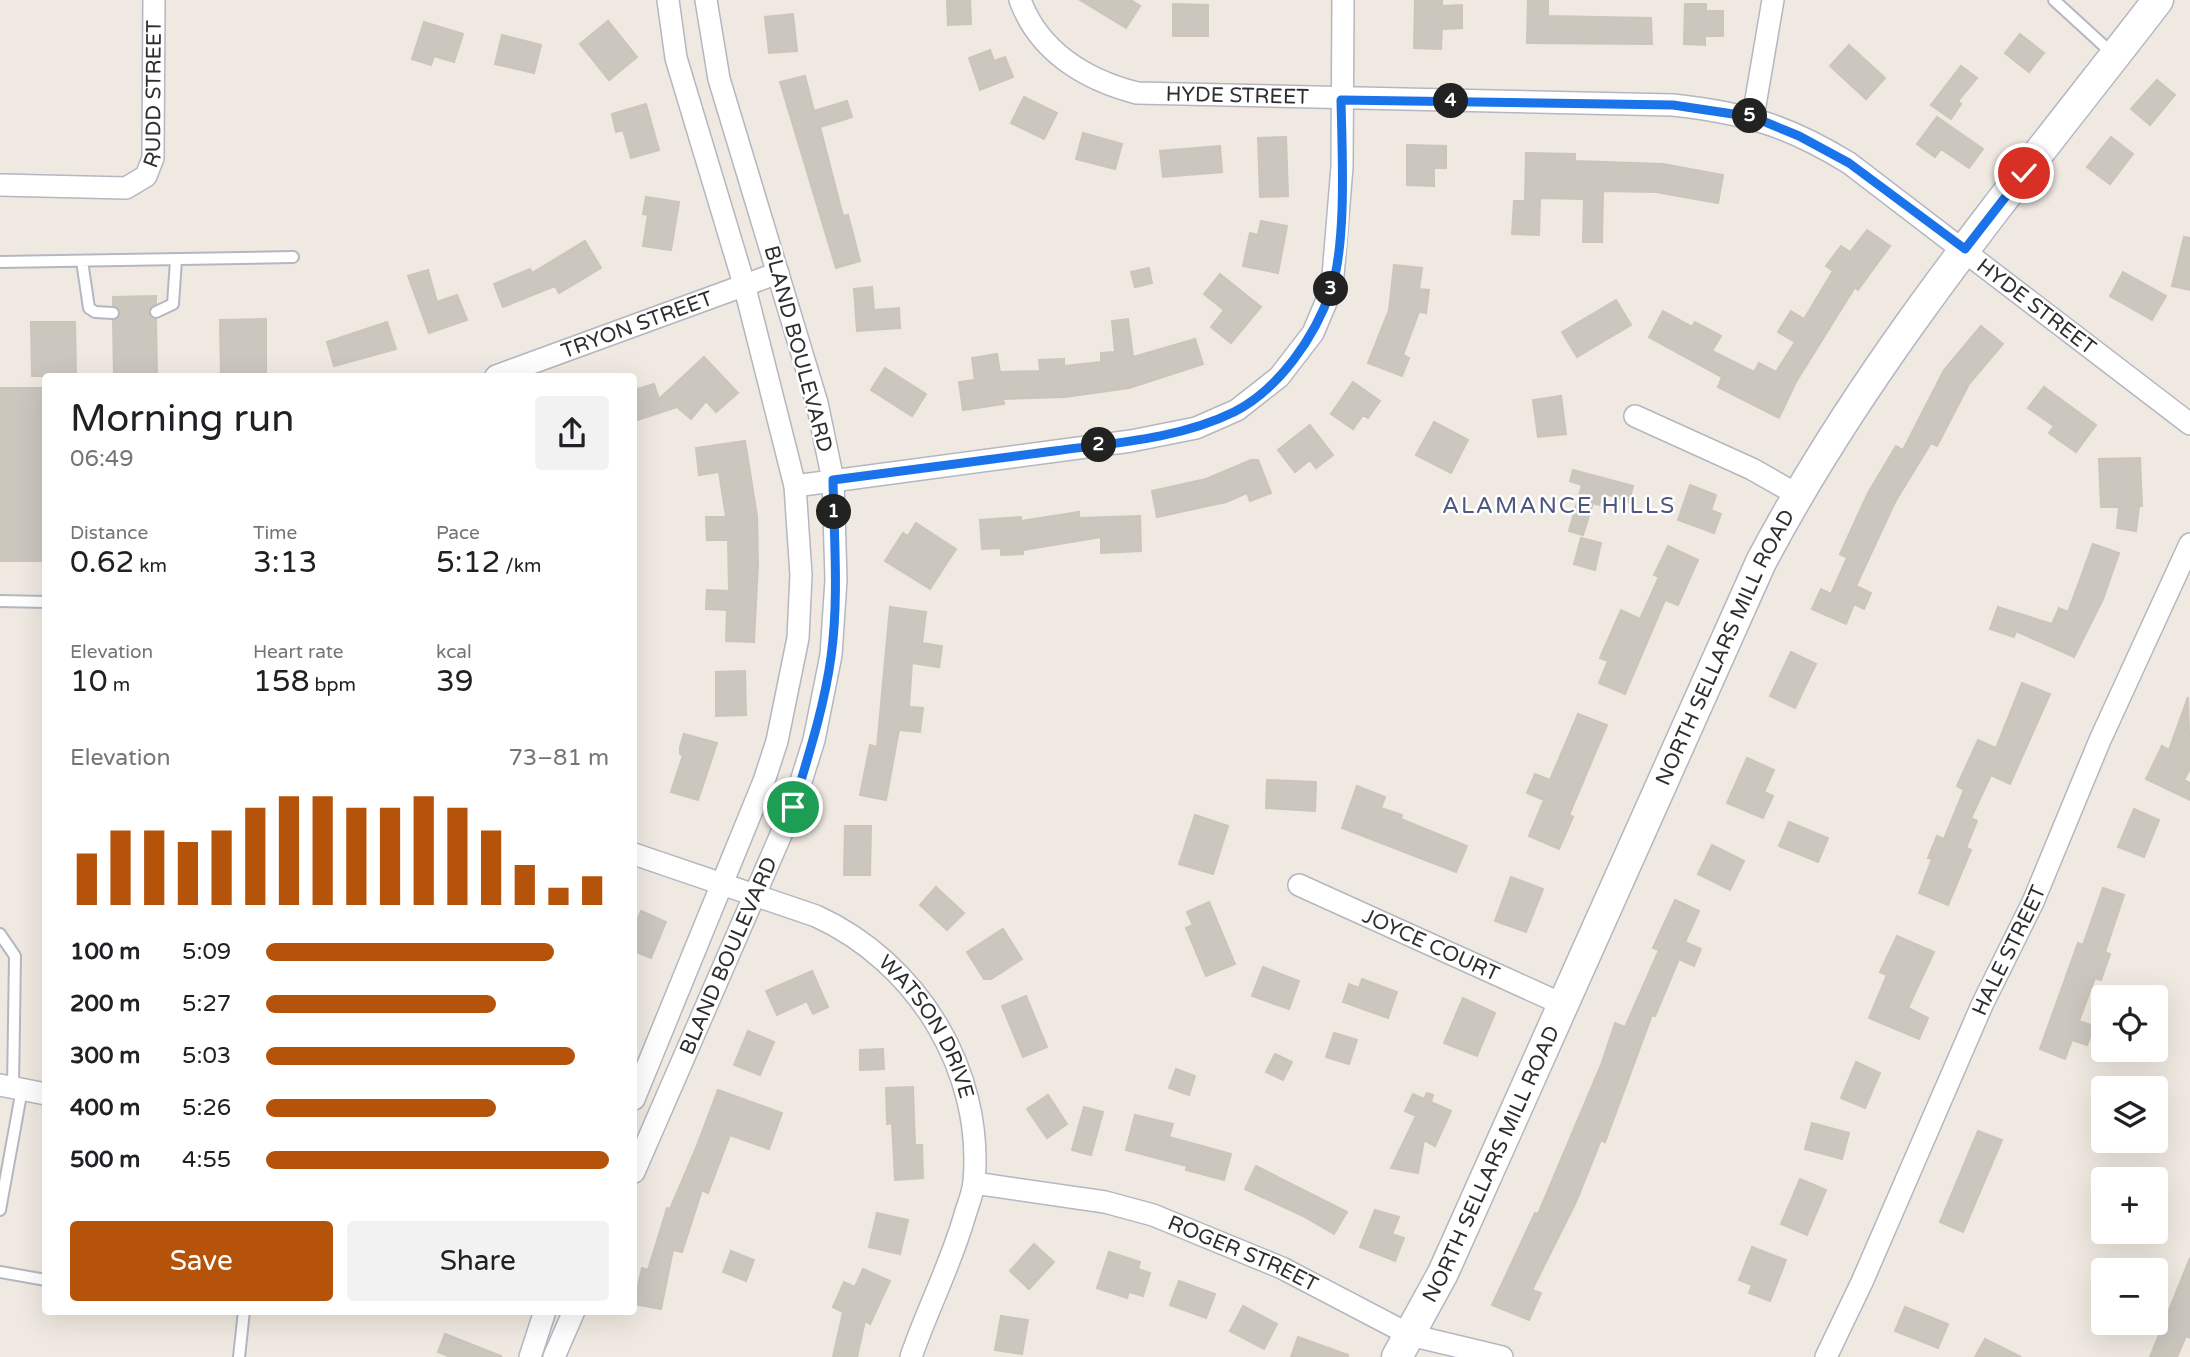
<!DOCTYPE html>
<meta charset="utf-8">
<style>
body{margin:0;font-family:"Varela Round",sans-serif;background:#f2f2f2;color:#202124;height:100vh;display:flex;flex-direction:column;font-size:26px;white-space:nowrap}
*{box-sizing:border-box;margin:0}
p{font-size:23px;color:#757577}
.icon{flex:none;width:38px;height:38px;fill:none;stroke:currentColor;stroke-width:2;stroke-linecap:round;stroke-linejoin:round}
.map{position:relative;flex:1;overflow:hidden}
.drawer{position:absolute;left:42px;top:373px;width:595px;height:942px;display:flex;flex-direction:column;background:#fff;border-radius:7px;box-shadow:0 7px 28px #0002}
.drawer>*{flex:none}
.buttons{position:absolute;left:2091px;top:985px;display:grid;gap:14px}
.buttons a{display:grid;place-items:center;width:77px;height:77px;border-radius:7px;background:#fff;box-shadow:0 7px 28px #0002;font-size:35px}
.pin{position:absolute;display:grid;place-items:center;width:60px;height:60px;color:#fff;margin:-30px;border:4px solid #fff;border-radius:50%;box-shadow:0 2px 7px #0007}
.km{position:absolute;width:35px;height:35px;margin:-18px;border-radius:50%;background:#222;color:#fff;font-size:19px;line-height:35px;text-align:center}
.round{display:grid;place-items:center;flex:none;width:74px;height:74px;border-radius:7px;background:#f2f2f2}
.summary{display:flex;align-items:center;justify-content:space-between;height:119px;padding:0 28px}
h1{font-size:38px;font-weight:600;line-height:52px}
.figures{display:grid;grid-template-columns:repeat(3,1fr);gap:10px;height:119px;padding:7px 28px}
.figures div{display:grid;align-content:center}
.figures b{font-size:30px;font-weight:600}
.figures small{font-size:19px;font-weight:400}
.figures p{font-size:19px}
.chart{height:196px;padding:14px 28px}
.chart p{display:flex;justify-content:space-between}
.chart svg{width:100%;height:126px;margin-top:7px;stroke:#b45309;stroke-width:6}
.primary-button{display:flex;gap:14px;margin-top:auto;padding:14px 28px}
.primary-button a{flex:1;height:80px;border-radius:7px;background:#b45309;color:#fff;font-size:28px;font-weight:600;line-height:80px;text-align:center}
.primary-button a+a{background:#f2f2f2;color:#202124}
ul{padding:0 28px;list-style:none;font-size:23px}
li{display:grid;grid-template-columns:112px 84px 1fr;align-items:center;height:52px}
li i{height:18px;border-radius:9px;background:#b45309}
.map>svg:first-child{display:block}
.building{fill:#cbc7bf;stroke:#cbc5ba;stroke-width:2}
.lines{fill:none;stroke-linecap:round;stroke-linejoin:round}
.lane-casing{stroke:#b4b7c1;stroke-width:14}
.street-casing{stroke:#b4b7c1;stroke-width:24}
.secondary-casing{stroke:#b4b7c1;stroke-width:33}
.lane{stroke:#fff;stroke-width:10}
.street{stroke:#fff;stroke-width:21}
.secondary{stroke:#fff;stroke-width:30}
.route-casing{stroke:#fff;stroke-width:14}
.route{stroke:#1a73e8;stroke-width:9}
.labels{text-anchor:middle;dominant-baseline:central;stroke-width:5;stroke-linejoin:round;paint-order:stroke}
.street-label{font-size:21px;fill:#2e2e2e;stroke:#fff}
.neighbourhood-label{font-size:23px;letter-spacing:2px;fill:#4d5680;stroke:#fff}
</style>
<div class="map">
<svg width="2190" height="1357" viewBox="0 0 2190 1357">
<rect width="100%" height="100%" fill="#efe9e1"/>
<path class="building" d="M 947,0 L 970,0 L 971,24 L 948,25 Z
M 1080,0 L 1131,0 L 1140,6 L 1126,28 Z
M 1415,0 L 1442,0 L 1442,6 L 1462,5 L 1462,28 L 1442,29 L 1441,49 L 1414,48 Z
M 1528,0 L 1548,0 L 1548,16 L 1651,18 L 1652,44 L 1527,43 Z
M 1173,4 L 1208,5 L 1208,36 L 1173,36 Z
M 1685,4 L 1706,4 L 1706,11 L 1723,11 L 1723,36 L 1705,36 L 1705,45 L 1684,44 Z
M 793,14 L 797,51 L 769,53 L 765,17 Z
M 608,21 L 637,57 L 609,80 L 580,44 Z
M 424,22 L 463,34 L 454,62 L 434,56 L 431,65 L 412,59 Z
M 2020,34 L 2044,53 L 2029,72 L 2005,53 Z
M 502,35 L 541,45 L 534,73 L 495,64 Z
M 1849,45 L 1885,78 L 1866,99 L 1830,66 Z
M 990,50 L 994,61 L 1005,57 L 1013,77 L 980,90 L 969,58 Z
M 1961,66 L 1977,78 L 1958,101 L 1961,104 L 1951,119 L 1931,105 Z
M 805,76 L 814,111 L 847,101 L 852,117 L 820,127 L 843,216 L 848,215 L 860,261 L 836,268 L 780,82 Z
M 2157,80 L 2175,95 L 2150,125 L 2131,109 Z
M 1024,97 L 1057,113 L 1044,139 L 1011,123 Z
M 646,104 L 659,150 L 631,158 L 623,130 L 616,132 L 612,114 Z
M 1937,117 L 1983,149 L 1969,168 L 1941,149 L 1935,157 L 1917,144 Z
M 1083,133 L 1122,144 L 1115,169 L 1076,159 Z
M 1286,137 L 1288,196 L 1260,197 L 1258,138 Z
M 2111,137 L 2133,154 L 2110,184 L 2087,167 Z
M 1407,145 L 1446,146 L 1446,168 L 1434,168 L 1434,186 L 1407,185 Z
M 1220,146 L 1222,172 L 1163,177 L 1160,151 Z
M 1526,153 L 1575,154 L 1575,161 L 1663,164 L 1723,175 L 1718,203 L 1656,192 L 1603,191 L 1602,242 L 1583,242 L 1584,199 L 1540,198 L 1539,235 L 1512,234 L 1514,201 L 1525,201 Z
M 646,197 L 679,202 L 671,250 L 643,246 L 648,215 L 643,214 Z
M 1261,221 L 1287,226 L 1278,273 L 1243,266 L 1250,233 L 1258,235 Z
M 1867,230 L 1890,246 L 1858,290 L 1855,287 L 1796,382 L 1779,418 L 1718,387 L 1722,377 L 1649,337 L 1663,311 L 1692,327 L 1695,322 L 1721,336 L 1712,351 L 1754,372 L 1759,363 L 1776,372 L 1795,342 L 1778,332 L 1791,311 L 1804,319 L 1833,271 L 1826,266 L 1841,246 L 1850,252 Z
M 2184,237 L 2190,238 L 2190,290 L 2172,286 Z
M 585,241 L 601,268 L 559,293 L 555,286 L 503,307 L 494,284 L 530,269 L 532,273 Z
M 1394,265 L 1422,268 L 1419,289 L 1429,290 L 1426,313 L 1419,312 L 1403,355 L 1409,358 L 1402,376 L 1368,363 L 1389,310 Z
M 1149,268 L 1152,283 L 1135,287 L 1131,272 Z
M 428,270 L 437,302 L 457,295 L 467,320 L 429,333 L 408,276 Z
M 2123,272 L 2166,296 L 2152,320 L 2110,296 Z
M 1220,274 L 1261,307 L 1231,343 L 1211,327 L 1224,310 L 1204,294 Z
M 872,287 L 874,310 L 899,308 L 900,328 L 857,331 L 854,289 Z
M 156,296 L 156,303 L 148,312 L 156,320 L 157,376 L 114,376 L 113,321 L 121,313 L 113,305 L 113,297 Z
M 1616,300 L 1631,325 L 1577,357 L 1562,332 Z
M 266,319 L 266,376 L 221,376 L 220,320 Z
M 1128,319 L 1133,357 L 1195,339 L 1203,364 L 1129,388 L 1065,397 L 1003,399 L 1004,404 L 963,410 L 959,382 L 975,380 L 972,358 L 997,354 L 1000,372 L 1040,371 L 1039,360 L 1064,359 L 1064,366 L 1101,362 L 1101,353 L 1115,352 L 1112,321 Z
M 31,322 L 75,322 L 76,376 L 32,376 Z
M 387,322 L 396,349 L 334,366 L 327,342 Z
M 1981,326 L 2003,344 L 1969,384 L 1937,446 L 1931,443 L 1895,502 L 1856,586 L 1871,593 L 1864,609 L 1854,604 L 1846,624 L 1812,609 L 1821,589 L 1831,594 L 1847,558 L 1840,554 L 1868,493 L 1896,446 L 1903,450 L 1944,370 Z
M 704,357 L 738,393 L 716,412 L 706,401 L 691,419 L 677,407 L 634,421 L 634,390 L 654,384 L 659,399 Z
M 885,368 L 926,394 L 912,416 L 871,390 Z
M 1353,382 L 1380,401 L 1368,418 L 1363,415 L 1353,429 L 1331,414 Z
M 2044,387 L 2096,425 L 2076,452 L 2049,433 L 2054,426 L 2028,408 Z
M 0,388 L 46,388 L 46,561 L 0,561 Z
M 1561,396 L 1566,434 L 1538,437 L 1533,400 Z
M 1434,422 L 1468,440 L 1451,473 L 1416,455 Z
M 1310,425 L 1333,455 L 1316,468 L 1310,460 L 1295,472 L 1278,450 Z
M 745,441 L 757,516 L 758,564 L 754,642 L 726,641 L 727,610 L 706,609 L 707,590 L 729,591 L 728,540 L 707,540 L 706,517 L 726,517 L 719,472 L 699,475 L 696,448 Z
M 2140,458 L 2142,506 L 2139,506 L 2136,531 L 2117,528 L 2119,507 L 2101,507 L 2099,459 Z
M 1251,460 L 1258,460 L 1271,493 L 1250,501 L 1247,493 L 1226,502 L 1157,517 L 1152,491 L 1206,479 Z
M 1573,470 L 1633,486 L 1629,502 L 1603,493 L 1599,505 L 1593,503 L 1583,535 L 1569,531 L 1582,485 L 1570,481 Z
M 1690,485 L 1716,495 L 1711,510 L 1721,514 L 1714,533 L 1678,520 Z
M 1079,512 L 1079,518 L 1140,516 L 1141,551 L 1101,553 L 1101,537 L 1023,550 L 1023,554 L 1001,555 L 1001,548 L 982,549 L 980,520 L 1021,517 L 1021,521 Z
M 916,523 L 956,549 L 930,589 L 885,561 L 903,533 L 908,536 Z
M 1581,538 L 1601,543 L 1595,570 L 1574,564 Z
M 2093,544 L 2119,553 L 2103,599 L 2074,657 L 2016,631 L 2014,637 L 1990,629 L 1998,607 L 2052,624 L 2059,608 L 2068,612 Z
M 1668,546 L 1698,560 L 1678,605 L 1665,600 L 1625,694 L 1599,683 L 1608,661 L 1600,658 L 1621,610 L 1640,619 L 1659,577 L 1654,575 Z
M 890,607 L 926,612 L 922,643 L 942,646 L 939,667 L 912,663 L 909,707 L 923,708 L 920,732 L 899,730 L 886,800 L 860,795 L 870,745 L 877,747 Z
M 1791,652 L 1816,664 L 1795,708 L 1770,696 Z
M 745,671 L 746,715 L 716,716 L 716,672 Z
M 2022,683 L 2050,694 L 2010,784 L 1991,775 L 1971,818 L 1977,821 L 1966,848 L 1971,850 L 1948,905 L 1919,893 L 1932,859 L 1928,858 L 1937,836 L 1944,839 L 1964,790 L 1957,786 L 1978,740 L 1996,748 Z
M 2188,697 L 2190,769 L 2184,780 L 2190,783 L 2190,800 L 2146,779 L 2162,746 L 2169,750 Z
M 1578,714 L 1607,725 L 1569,815 L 1573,817 L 1559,849 L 1529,836 L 1544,800 L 1527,793 L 1535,774 L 1550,780 Z
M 684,734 L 717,743 L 698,800 L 671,792 L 683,755 L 680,754 L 680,747 Z
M 1747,758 L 1774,770 L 1764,792 L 1773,796 L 1763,818 L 1727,803 Z
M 1267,780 L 1316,782 L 1315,811 L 1266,808 Z
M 1357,786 L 1385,797 L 1381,808 L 1402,815 L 1401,819 L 1467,846 L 1456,872 L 1342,828 Z
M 2134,809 L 2159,820 L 2144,857 L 2118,847 Z
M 1195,815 L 1228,826 L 1213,874 L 1179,864 Z
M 1789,822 L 1828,838 L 1818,862 L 1779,846 Z
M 845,826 L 871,826 L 870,875 L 844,875 Z
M 1712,845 L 1744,861 L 1730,890 L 1698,874 Z
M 1511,877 L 1543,889 L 1526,932 L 1495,921 Z
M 936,887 L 964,913 L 947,930 L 920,905 Z
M 2103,888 L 2124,895 L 2105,952 L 2110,954 L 2101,980 L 2095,978 L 2079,1021 L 2094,1026 L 2087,1045 L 2072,1040 L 2065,1059 L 2040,1049 L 2078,943 L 2083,945 Z
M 1675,900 L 1699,911 L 1685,942 L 1701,949 L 1694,966 L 1679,959 L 1655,1016 L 1652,1015 L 1605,1142 L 1601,1140 L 1576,1202 L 1532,1290 L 1541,1293 L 1529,1320 L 1492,1305 L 1535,1213 L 1538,1214 L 1601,1065 L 1615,1023 L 1625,1027 L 1659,950 L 1653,948 Z
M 1209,902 L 1235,964 L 1206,976 L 1186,928 L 1193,925 L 1187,912 Z
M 641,911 L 666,922 L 651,958 L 634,951 L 634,928 Z
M 1003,929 L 1022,959 L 991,979 L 984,979 L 967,952 Z
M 1897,936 L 1934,952 L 1908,1008 L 1928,1018 L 1919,1039 L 1869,1018 L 1887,975 L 1880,972 Z
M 1263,967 L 1299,981 L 1289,1009 L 1252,996 Z
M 812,971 L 828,1007 L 813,1014 L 807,1001 L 777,1015 L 766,991 Z
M 1362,979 L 1397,992 L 1388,1018 L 1343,1002 L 1349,984 L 1359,988 Z
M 1026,996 L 1047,1047 L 1023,1057 L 1002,1006 Z
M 1463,998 L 1495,1013 L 1477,1056 L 1444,1043 Z
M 748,1031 L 774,1042 L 760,1075 L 734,1065 Z
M 1334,1033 L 1357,1040 L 1349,1064 L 1326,1057 Z
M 883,1049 L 884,1069 L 860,1070 L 860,1050 Z
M 1275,1054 L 1292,1062 L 1283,1080 L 1266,1072 Z
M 1856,1062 L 1880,1073 L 1865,1108 L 1841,1098 Z
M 1176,1069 L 1195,1076 L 1189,1095 L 1169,1088 Z
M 913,1087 L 915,1145 L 922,1145 L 923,1178 L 895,1180 L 892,1123 L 887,1124 L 886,1088 Z
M 718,1090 L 782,1113 L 769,1149 L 730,1135 L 708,1193 L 702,1190 L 682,1252 L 673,1250 L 661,1309 L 634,1304 L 642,1268 L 648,1270 L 667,1208 L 670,1209 L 696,1148 Z
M 1427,1093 L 1433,1095 L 1431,1102 L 1451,1111 L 1435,1146 L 1424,1140 L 1418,1173 L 1391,1168 L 1416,1116 L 1405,1111 L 1413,1094 L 1424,1099 Z
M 1048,1095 L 1067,1124 L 1047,1138 L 1027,1109 Z
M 1084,1107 L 1103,1112 L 1091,1155 L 1072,1150 Z
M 1135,1115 L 1173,1124 L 1169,1137 L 1231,1154 L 1224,1180 L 1186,1170 L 1187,1166 L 1126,1150 Z
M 1812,1123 L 1849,1133 L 1842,1159 L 1805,1149 Z
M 1978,1131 L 2002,1140 L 1963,1232 L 1940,1222 Z
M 1256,1166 L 1347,1212 L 1334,1234 L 1303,1216 L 1245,1189 Z
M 1800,1179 L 1826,1190 L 1807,1235 L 1781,1224 Z
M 1375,1210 L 1399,1217 L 1392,1234 L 1404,1238 L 1395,1261 L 1360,1247 Z
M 877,1213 L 908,1220 L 900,1254 L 869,1247 Z
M 1034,1244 L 1054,1262 L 1029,1289 L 1010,1271 Z
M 1752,1247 L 1786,1260 L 1770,1301 L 1749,1293 L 1752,1285 L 1739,1280 Z
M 731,1251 L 754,1260 L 746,1281 L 723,1272 Z
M 1109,1252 L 1140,1262 L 1138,1269 L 1150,1273 L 1143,1296 L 1129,1292 L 1127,1298 L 1097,1288 Z
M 2190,1258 L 2190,1338 L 2186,1336 L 2177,1357 L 2150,1357 Z
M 863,1269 L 890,1281 L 870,1324 L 865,1321 L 857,1357 L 833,1357 L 843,1312 L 833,1307 L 844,1282 L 855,1287 Z
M 1179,1281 L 1215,1294 L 1206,1318 L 1170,1305 Z
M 1243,1306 L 1277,1324 L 1264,1349 L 1230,1331 Z
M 1905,1307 L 1948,1324 L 1938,1348 L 1895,1331 Z
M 1001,1316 L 1028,1320 L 1022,1354 L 995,1350 Z
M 445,1334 L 501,1356 L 501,1357 L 450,1357 L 438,1352 Z
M 1298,1337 L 1348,1355 L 1348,1357 L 1291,1357 Z
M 1985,1339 L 2021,1357 L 1975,1357 Z"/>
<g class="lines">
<g class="lane-casing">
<path id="lane" d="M 2054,0 L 2114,55
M 82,261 L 89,308 L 95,312 L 113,313
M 0,262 L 293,257
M 156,312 L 173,304 L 176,260
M 0,601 L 46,602
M 0,934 L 15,956 L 13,1088
M 0,1210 L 22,1089
M 0,1272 L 46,1280
M 239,1357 L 244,1311"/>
</g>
<g class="street-casing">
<g id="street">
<path id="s1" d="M 1020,0 C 1039,52 1086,80 1137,93 L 1673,105 C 1745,113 1787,125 1849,163 L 2190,424"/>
<path d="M 1753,117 L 1773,0"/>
<path id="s2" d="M 0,185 L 126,188 L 146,176 L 153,158 L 154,0"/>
<path id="s3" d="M 496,376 L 778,273"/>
<path d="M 1635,416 L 1752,469 L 1796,494"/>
<path d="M 795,486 L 1131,441 L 1196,428 L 1237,410 L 1279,377 L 1313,333 L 1332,288 L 1342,167 L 1343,0"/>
<path id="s4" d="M 634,854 L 816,916 C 917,962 984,1070 974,1182 C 973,1194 967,1207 964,1218 C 950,1266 927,1310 911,1357"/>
<path id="s5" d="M 1299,885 L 1564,1005"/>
<path d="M 0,1085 L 46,1094"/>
<path d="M 634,1099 L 764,781 L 777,741 L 798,638 L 801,575 L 795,486 L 744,284 L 676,58 L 668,0"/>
<path id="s6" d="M 634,1172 L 793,807 L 814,740 L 831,655 L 836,580 L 833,480 L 817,403 L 719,79 L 706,0"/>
<path id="s7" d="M 974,1183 L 1105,1202 L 1153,1215 L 1282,1268 L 1410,1335 L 1502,1357"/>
<path d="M 530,1357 L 545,1311"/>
<path d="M 554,1357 L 574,1311"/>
<path id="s8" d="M 1826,1357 L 1862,1282 L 1982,1005 L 2033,902 L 2100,740 L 2190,544"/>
</g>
</g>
<g class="secondary-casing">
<g id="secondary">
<path id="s9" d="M 1397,1357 L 1443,1273 L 1761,562 C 1869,357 2018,182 2158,0"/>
</g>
</g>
<use href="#lane" class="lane"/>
<use href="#street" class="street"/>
<use href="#secondary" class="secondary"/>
</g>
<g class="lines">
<g class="route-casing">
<path id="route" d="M 793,807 C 808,757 824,708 831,657 C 839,599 834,539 833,480 C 906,471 980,461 1054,451 C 1114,443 1179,439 1234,412 C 1279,389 1315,337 1331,290 C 1347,243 1342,150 1341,100 L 1673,105 L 1753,117 L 1799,136 L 1849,163 L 1965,249 L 2024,173"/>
</g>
<use href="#route" class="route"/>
</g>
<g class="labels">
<g class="street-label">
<text stroke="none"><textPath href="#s2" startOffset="233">RUDD STREET</textPath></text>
<text stroke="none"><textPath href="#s1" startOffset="256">HYDE STREET</textPath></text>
<text stroke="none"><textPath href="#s1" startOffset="1115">HYDE STREET</textPath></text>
<text stroke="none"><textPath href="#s3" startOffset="150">TRYON STREET</textPath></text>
<text transform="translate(798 349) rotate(75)">BLAND BOULEVARD</text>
<text stroke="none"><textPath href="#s9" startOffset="782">NORTH SELLARS MILL ROAD</textPath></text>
<text stroke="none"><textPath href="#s5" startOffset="145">JOYCE COURT</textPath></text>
<text stroke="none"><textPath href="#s8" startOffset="446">HALE STREET</textPath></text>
<text stroke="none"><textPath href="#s6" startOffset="236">BLAND BOULEVARD</textPath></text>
<text stroke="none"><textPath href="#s4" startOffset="354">WATSON DRIVE</textPath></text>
<text stroke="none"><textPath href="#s9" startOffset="215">NORTH SELLARS MILL ROAD</textPath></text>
<text stroke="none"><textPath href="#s7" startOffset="280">ROGER STREET</textPath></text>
</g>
<g class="neighbourhood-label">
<text x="1559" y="506">ALAMANCE HILLS</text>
</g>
</g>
</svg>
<div class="buttons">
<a><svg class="icon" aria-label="locate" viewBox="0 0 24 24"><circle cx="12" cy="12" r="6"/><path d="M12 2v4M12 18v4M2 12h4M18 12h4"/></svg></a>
<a><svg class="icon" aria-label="layers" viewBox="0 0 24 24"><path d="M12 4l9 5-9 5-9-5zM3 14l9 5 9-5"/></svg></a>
<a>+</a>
<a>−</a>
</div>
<div class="pin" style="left:793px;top:807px;background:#1e9e55"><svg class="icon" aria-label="arrive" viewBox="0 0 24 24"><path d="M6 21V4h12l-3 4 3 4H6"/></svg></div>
<div class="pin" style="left:2024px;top:173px;background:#d93025"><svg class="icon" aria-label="check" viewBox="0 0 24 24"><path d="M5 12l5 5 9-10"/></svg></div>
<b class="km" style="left:834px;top:512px">1</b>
<b class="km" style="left:1099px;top:445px">2</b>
<b class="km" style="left:1331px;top:289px">3</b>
<b class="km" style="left:1451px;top:101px">4</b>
<b class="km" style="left:1750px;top:116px">5</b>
<section class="drawer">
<div class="summary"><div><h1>Morning run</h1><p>06:49</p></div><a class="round"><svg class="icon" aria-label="share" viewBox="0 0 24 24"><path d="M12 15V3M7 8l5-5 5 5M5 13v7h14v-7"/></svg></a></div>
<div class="figures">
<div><p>Distance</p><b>0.62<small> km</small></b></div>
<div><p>Time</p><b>3:13</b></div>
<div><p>Pace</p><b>5:12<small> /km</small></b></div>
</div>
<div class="figures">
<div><p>Elevation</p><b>10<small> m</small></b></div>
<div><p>Heart rate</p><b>158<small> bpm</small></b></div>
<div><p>kcal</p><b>39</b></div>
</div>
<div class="chart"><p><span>Elevation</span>73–81 m</p>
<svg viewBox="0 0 160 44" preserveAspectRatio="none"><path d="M5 44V26M15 44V18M25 44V18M35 44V22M45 44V18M55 44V10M65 44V6M75 44V6M85 44V10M95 44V10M105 44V6M115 44V10M125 44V18M135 44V30M145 44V38M155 44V34"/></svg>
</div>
<ul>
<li><b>100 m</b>5:09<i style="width:84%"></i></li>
<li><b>200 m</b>5:27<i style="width:67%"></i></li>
<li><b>300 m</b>5:03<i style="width:90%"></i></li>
<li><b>400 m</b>5:26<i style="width:67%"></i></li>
<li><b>500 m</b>4:55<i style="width:100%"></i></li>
</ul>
<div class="primary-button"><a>Save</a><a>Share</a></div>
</section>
</div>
